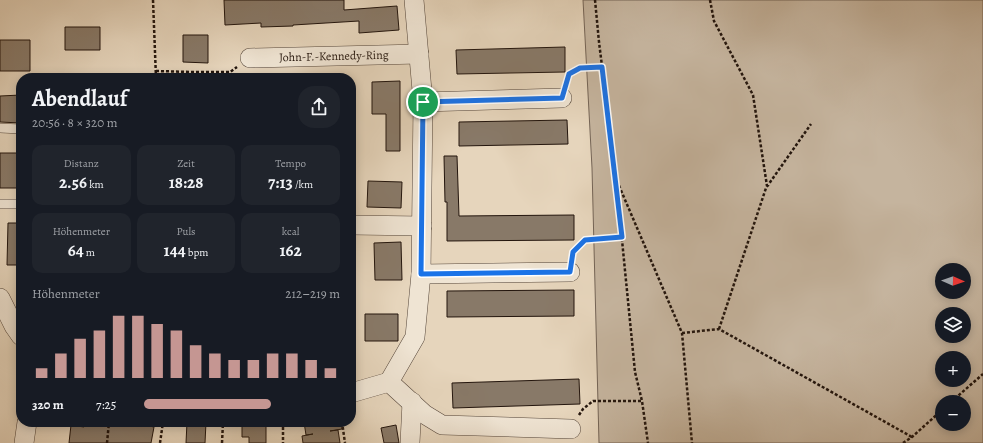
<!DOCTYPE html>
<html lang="de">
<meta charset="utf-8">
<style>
body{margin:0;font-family:Alegreya,serif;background:#20242c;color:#f1f3f6;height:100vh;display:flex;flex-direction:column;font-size:15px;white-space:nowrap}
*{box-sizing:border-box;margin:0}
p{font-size:13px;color:#9ea1a6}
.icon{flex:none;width:22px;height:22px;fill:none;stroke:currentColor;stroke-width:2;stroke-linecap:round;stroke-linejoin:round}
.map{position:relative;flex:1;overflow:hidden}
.side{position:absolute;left:16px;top:73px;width:340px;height:354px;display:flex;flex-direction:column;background:#171b24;border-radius:16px;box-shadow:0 2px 10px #0003}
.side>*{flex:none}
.needle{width:26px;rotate:92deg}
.buttons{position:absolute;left:935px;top:263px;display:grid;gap:8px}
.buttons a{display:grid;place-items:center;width:36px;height:36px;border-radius:50%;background:#171b24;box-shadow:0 2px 10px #0003;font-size:20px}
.pin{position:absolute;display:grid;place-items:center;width:34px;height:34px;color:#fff;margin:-17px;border:2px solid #fff;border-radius:50%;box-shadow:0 1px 4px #0007}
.round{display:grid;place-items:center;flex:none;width:42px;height:42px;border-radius:16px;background:#20242c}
.headline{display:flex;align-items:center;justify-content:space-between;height:68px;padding:0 16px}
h1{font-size:22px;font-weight:700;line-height:30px}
.metrics{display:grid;grid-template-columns:repeat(3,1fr);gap:6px;height:68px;padding:4px 16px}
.metrics div{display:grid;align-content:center;border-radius:10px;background:#20242c;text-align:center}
.metrics b{font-size:17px;font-weight:700}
.metrics small{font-size:11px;font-weight:400}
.metrics p{font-size:11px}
.chart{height:112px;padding:8px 16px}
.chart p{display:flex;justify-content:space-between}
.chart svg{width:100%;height:72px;margin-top:4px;stroke:#c59692;stroke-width:6}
ul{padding:0 16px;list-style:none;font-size:13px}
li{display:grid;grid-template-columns:64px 48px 1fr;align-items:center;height:30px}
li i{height:10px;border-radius:5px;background:#c59692}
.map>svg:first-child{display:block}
.green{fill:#c5b49e;stroke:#746456;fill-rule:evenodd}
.building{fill:#887968;stroke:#23150d}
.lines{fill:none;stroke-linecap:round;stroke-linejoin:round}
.service-casing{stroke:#544539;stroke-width:10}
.minor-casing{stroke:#544539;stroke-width:20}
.path{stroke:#23150d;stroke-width:2.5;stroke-dasharray:3 2;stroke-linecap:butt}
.service{stroke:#efe4d3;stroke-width:9}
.minor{stroke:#efe4d3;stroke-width:19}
.route-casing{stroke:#fff;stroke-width:8}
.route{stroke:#1a73e8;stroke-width:5}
.labels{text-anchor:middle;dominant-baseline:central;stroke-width:4;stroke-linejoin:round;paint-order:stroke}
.street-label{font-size:12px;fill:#23150d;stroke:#efe4d3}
</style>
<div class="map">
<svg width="983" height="443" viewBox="0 0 983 443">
<rect width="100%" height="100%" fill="#e6d5bc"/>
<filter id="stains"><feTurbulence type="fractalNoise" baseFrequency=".005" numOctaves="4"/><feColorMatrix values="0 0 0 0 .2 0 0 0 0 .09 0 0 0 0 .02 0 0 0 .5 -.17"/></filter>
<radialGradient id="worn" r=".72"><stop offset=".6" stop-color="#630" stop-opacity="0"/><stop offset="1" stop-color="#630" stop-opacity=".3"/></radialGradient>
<path class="green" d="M 583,0 L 983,0 L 983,443 L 599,443 L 592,168 ZM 942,270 L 964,270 L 964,292 L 942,292 ZM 942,314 L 964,314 L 964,336 L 942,336 ZM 942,358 L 964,358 L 964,380 L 942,380 ZM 942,402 L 964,402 L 964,424 L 942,424 Z"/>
<path class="building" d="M 224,0 L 344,0 L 344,10 L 397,6 L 399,30 L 359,33 L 359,21 L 293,25 L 293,26 L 261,27 L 261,23 L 225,25 Z
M 65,27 L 100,27 L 100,50 L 65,50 Z
M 183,35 L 208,35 L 208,63 L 183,62 Z
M 0,40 L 30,40 L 30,71 L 0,71 Z
M 565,47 L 565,72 L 457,74 L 456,50 Z
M 400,81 L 400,151 L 386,151 L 386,114 L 372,114 L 372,82 Z
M 21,95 L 21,123 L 0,122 L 0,96 Z
M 567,120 L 568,144 L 459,146 L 459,122 Z
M 0,153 L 21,153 L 21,188 L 0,188 Z
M 444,156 L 457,156 L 459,216 L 574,215 L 574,240 L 447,241 L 447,202 L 445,202 Z
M 368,181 L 402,182 L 401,208 L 367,207 Z
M 8,223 L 21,223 L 21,265 L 7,265 Z
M 401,242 L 402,280 L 375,280 L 374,243 Z
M 574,290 L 574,316 L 447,317 L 447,291 Z
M 365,314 L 398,314 L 398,341 L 365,341 Z
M 579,379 L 580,404 L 453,408 L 452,383 Z
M 84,422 L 144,422 L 144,425 L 154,427 L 151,443 L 69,443 L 71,425 L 84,427 Z
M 187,422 L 206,422 L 205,443 L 186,443 Z
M 304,422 L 342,422 L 342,429 L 330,431 L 338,430 L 340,443 L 303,443 L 302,436 L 313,434 L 306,435 Z
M 242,423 L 266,423 L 266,443 L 249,443 L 249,437 L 242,437 Z
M 396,425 L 399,443 L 384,443 L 381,428 Z"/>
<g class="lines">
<g class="service-casing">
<path id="service" d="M 0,128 L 21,129
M 0,204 L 21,204"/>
</g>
<g class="minor-casing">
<g id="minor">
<path id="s1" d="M 250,58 L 419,54"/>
<path d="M 423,102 L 562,98"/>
<path d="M 351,225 L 422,226"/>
<path d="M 421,274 L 570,272"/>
<path d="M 0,298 L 14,326 L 21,336"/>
<path d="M 389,382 L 424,414 L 442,425 L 571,429"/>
<path d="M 351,393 L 389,382 L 415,337 L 421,274 L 423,102 L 414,0"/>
<path d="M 24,443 L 27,422"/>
<path d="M 410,443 L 412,402"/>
</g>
</g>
<path class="path" d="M 153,0 L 156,78
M 595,0 L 599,42 L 616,179 L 635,372 L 642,401 L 648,443
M 710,0 L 714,21 L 753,95 L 767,186
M 156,71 L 192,72 L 230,72 L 237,67
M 566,83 L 569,74 L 580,68 L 602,67
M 617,181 L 682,333 L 692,443
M 572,256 L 573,251 L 585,240 L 622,237
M 719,329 L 766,188 L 811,124
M 682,333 L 719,329 L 912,437
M 951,402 L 983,374
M 579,415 L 583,409 L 593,401 L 642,401
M 283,422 L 283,443
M 342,422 L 345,443
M 107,443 L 109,422
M 160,443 L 163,422
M 222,443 L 223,422
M 903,443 L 912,437 L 942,410"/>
<use href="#service" class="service"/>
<use href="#minor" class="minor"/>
</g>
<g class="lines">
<g class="route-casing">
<path id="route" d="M 602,67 L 622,237 L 585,240 L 573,252 L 570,272 L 421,274 L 423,102 L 562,98 L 569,74 L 580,68 Z"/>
</g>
<use href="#route" class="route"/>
</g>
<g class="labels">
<g class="street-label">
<text stroke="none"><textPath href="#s1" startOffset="84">John-F.-Kennedy-Ring</textPath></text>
</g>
</g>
<rect width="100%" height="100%" filter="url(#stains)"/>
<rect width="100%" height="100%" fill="url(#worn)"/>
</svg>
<div class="buttons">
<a><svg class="needle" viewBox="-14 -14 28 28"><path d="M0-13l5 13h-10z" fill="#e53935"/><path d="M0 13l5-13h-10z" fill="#9ea1a6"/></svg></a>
<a><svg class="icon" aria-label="layers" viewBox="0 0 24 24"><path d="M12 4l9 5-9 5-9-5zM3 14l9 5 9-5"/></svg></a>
<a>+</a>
<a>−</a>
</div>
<div class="pin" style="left:423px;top:102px;background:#1e9e55"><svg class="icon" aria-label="arrive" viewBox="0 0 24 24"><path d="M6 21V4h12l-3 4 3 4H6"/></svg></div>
<section class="side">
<div class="headline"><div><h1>Abendlauf</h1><p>20:56 · 8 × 320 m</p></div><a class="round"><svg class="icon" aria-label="share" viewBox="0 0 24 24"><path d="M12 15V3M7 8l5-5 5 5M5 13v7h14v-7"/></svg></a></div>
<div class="metrics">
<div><p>Distanz</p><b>2.56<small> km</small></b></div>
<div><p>Zeit</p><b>18:28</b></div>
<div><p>Tempo</p><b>7:13<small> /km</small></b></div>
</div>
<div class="metrics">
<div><p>Höhenmeter</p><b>64<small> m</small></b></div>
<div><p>Puls</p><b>144<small> bpm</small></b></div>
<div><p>kcal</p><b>162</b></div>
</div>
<div class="chart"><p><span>Höhenmeter</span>212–219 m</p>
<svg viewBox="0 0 160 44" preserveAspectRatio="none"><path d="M5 44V38M15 44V29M25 44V20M35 44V15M45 44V6M55 44V6M65 44V11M75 44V15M85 44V24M95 44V29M105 44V33M115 44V33M125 44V29M135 44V29M145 44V33M155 44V38"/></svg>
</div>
<ul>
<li><b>320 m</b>7:25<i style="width:65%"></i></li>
</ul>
</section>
</div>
